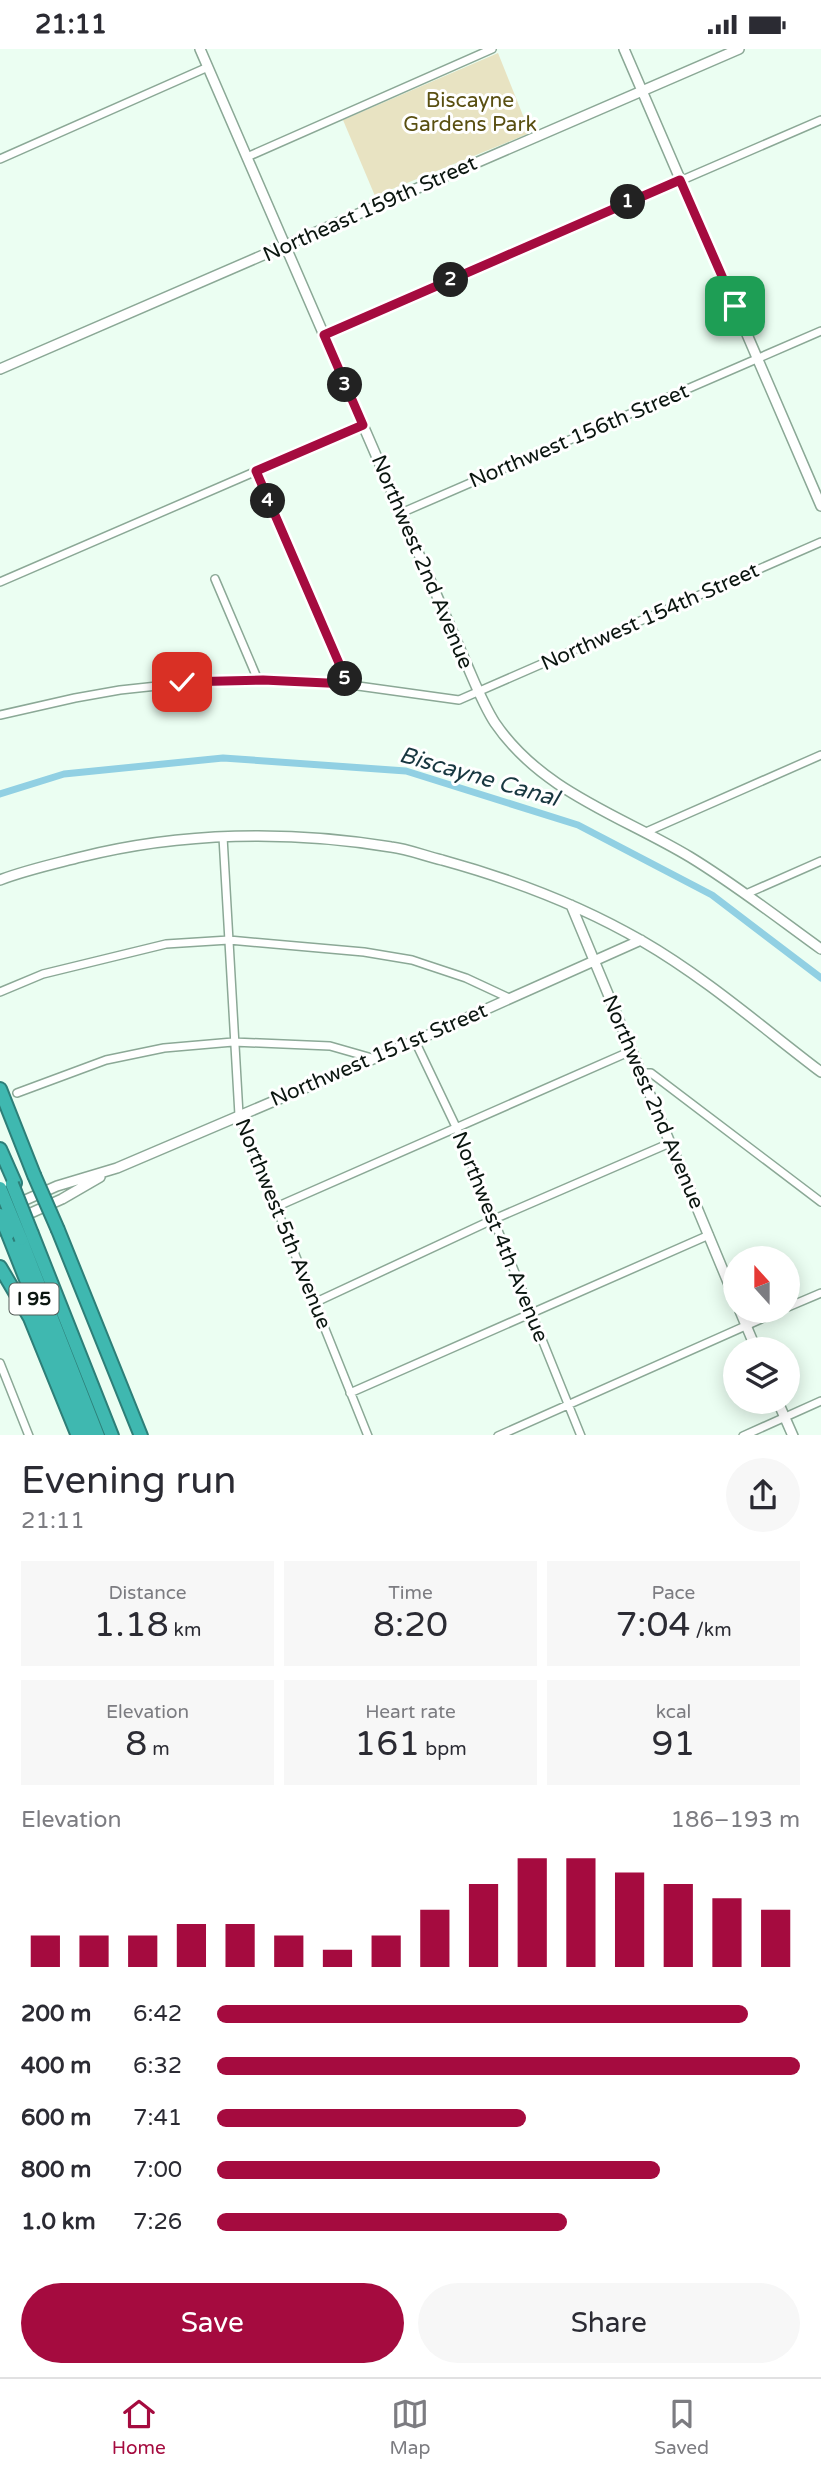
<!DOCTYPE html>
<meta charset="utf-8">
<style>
body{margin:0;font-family:"Varela Round",sans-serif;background:#f7f7f7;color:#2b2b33;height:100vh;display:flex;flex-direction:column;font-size:26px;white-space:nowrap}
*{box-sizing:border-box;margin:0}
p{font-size:23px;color:#7c7c81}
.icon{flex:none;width:38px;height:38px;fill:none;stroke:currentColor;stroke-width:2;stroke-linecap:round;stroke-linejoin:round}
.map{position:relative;height:1386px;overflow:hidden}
.panel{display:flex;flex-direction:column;background:#fff;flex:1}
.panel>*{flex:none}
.needle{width:46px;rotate:339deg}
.controls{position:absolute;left:723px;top:1197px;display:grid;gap:14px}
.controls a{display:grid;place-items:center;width:77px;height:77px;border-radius:50%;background:#fff;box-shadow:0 4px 18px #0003;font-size:35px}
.pin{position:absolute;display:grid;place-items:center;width:60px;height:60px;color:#fff;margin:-30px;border-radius:14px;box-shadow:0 4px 10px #0006}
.km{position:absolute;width:35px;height:35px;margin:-18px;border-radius:50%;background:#222;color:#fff;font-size:19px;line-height:35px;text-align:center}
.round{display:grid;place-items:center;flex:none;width:74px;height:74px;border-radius:37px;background:#f7f7f7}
.headline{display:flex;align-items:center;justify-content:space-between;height:119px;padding:0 21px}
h1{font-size:38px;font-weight:600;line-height:52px}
.figures{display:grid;grid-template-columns:repeat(3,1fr);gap:10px;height:119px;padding:7px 21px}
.figures div{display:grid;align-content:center;border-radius:0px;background:#f7f7f7;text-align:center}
.figures b{font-size:35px;font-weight:600}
.figures small{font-size:19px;font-weight:400}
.figures p{font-size:19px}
.chart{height:196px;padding:14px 21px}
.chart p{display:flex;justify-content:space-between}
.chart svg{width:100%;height:126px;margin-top:7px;stroke:#a50b3f;stroke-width:6}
.primary-button{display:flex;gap:14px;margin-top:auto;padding:14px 21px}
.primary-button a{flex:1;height:80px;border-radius:42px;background:#a50b3f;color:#fff;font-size:28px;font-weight:600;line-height:80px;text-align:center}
.primary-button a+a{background:#f7f7f7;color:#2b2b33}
ul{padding:0 21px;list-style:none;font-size:23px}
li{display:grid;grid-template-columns:112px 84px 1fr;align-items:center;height:52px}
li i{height:18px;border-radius:9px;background:#a50b3f}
.status{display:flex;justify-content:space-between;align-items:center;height:49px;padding:0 35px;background:#fff;direction:ltr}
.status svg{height:19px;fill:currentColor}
.tabs{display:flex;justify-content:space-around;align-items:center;height:98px;border-top:2px solid #e1e1e2;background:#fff;font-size:19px;color:#7c7c81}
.tabs a{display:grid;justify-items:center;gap:4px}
.tabs .current{color:#a50b3f}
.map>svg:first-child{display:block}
.green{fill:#e8e3c2}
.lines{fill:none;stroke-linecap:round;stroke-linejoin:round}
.canal{stroke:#91d0e3;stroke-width:7}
.minor-casing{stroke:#8ba896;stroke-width:10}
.tertiary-casing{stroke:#8ba896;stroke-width:12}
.motorway-casing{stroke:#2d7f78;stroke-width:16}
.minor{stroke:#fff;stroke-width:7}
.tertiary{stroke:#fff;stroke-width:9}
.motorway{stroke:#3fb8b0;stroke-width:12}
.motorway-bridge-casing{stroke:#2d7f78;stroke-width:16;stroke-linecap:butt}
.motorway-bridge{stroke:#3fb8b0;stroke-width:12}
.route-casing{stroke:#fff;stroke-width:14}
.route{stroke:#a50b3f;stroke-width:9}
.labels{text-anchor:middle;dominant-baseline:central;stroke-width:6;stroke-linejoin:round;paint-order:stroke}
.shield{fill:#fff;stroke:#545c58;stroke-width:2}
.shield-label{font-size:19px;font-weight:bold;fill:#0b1610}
.park-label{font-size:21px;fill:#594f11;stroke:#fff}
.street-label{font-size:21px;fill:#0b1610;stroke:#fff}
.water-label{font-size:23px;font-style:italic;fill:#183740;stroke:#fff}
</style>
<div class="status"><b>21:11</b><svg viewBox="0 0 49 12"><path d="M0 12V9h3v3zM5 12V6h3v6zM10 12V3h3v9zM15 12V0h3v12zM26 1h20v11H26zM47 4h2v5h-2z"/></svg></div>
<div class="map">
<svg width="821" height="1387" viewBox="0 0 821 1387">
<rect width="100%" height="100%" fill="#ebfef2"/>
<path class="green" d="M 498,4 L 530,84 L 375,147 L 343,71 Z"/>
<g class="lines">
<path class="canal" d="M 0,745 L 64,725 L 223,709 L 406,722 L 578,776 L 712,846 L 821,929"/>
<g class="minor-casing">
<path id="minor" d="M 247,108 L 492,0
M 0,110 L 208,18
M 324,286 L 821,71
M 256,422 L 348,635
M 401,464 L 821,282
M 215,530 L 258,631
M 0,533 L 363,376
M 0,666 L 75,649 L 120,641 L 213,631 L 322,632 L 459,651 L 821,493
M 646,783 L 821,706
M 223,788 L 239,1066 L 368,1387
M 746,845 L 821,812
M 0,943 L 43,925 L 166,895 L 229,891 L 364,903 L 412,911 L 466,929 L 509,949
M 415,992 L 457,1080 L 581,1387
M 641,1024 L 651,1024 L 821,1153
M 17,1044 L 106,1011 L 164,999 L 233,993 L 330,997 L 372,1009
M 276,1158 L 631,1002
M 314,1254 L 492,1171 L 670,1094
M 788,1258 L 821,1244
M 0,1314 L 29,1387
M 350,1344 L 709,1186
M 498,1387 L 779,1262
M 743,1387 L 821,1352"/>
</g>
<g class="tertiary-casing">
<path id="tertiary" d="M 200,0 L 463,607 C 473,629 482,654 495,674 C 542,743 622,767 690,808 C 736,836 778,869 821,900
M 624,0 L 821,457
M 0,320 L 739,0
M 0,831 C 26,821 54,815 81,808 C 181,783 289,781 391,798 C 408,800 425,807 442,811 C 511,830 580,856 642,892 C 706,929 763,979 821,1023
M 571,856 L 735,1250
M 14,1156 L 57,1137 L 117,1119 L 415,992 L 641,891
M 22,1168 L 62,1150 L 100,1128
M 740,1262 L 756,1300
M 778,1353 L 793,1387"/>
</g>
<g class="motorway-casing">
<path id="motorway" d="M 0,1040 L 34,1126
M 0,1100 L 15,1134
M 58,1181 L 141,1387
M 8,1185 L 88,1387
M 32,1185 L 112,1387
M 21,1190 L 98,1387
M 0,1218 L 30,1269 L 78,1387"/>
</g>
<use href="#minor" class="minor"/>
<use href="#tertiary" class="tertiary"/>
<use href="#motorway" class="motorway"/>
<g class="motorway-bridge-casing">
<path id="motorway-bridge" d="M 34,1126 L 58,1181
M 12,1135 L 32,1185
M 0,1139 L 21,1190
M 0,1166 L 8,1185"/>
</g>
<use href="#motorway-bridge" class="motorway-bridge"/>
</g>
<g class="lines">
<g class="route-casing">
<path id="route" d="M 182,633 L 263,631 L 348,635 L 256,422 L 363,376 L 324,286 L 680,131 L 735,257"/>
</g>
<use href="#route" class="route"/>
</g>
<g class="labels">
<rect class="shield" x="9.5" y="1234.5" width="49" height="31" rx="5"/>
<g class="shield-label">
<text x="34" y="1250">I 95</text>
</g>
<g class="park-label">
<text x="470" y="51">Biscayne<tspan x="470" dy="24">Gardens Park</tspan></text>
</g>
<g class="street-label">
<text transform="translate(370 160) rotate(-24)">Northeast 159th Street</text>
<text transform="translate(579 387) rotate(-23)">Northwest 156th Street</text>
<text transform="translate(422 513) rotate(67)">Northwest 2nd Avenue</text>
<text transform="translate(650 568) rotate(-24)">Northwest 154th Street</text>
<text transform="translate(379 1006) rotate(-23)">Northwest 151st Street</text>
<text transform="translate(653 1053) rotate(67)">Northwest 2nd Avenue</text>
<text transform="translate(283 1175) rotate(68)">Northwest 5th Avenue</text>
<text transform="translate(500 1188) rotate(68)">Northwest 4th Avenue</text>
</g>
<g class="water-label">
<text transform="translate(479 728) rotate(16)">Biscayne Canal</text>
</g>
</g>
</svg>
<div class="controls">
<a><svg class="needle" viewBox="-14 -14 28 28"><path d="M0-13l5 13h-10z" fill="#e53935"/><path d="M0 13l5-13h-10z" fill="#7c7c81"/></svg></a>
<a><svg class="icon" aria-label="layers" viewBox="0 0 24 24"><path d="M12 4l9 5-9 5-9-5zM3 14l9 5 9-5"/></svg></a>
</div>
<div class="pin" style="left:735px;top:257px;background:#1e9e55"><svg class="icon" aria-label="arrive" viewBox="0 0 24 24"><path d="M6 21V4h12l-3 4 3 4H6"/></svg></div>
<div class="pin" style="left:182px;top:633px;background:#d93025"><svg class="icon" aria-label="check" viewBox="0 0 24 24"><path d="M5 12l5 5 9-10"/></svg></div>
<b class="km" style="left:628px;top:153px">1</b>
<b class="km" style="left:451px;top:231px">2</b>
<b class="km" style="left:345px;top:336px">3</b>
<b class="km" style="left:268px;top:452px">4</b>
<b class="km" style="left:345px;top:630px">5</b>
</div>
<section class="panel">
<div class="headline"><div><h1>Evening run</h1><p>21:11</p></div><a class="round"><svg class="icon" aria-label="share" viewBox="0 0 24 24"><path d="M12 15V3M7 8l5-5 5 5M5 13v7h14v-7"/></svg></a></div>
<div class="figures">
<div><p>Distance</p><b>1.18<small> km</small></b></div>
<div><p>Time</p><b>8:20</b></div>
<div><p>Pace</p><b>7:04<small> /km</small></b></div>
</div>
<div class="figures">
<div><p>Elevation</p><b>8<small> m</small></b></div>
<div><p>Heart rate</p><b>161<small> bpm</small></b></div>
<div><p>kcal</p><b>91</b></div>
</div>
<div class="chart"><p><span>Elevation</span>186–193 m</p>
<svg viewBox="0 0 160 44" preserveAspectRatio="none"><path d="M5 44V33M15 44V33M25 44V33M35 44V29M45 44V29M55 44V33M65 44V38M75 44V33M85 44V24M95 44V15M105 44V6M115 44V6M125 44V11M135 44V15M145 44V20M155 44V24"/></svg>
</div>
<ul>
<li><b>200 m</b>6:42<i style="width:91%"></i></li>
<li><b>400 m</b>6:32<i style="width:100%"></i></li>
<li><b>600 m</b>7:41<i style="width:53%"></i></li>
<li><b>800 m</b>7:00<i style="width:76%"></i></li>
<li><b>1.0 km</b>7:26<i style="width:60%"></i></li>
</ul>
<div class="primary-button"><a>Save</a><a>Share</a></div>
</section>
<nav class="tabs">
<a class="current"><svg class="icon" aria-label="home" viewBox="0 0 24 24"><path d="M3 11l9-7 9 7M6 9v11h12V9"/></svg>Home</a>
<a><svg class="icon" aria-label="map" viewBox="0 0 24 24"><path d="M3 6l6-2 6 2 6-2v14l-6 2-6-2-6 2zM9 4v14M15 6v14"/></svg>Map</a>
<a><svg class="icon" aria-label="saved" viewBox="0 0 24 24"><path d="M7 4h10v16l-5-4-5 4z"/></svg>Saved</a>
</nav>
